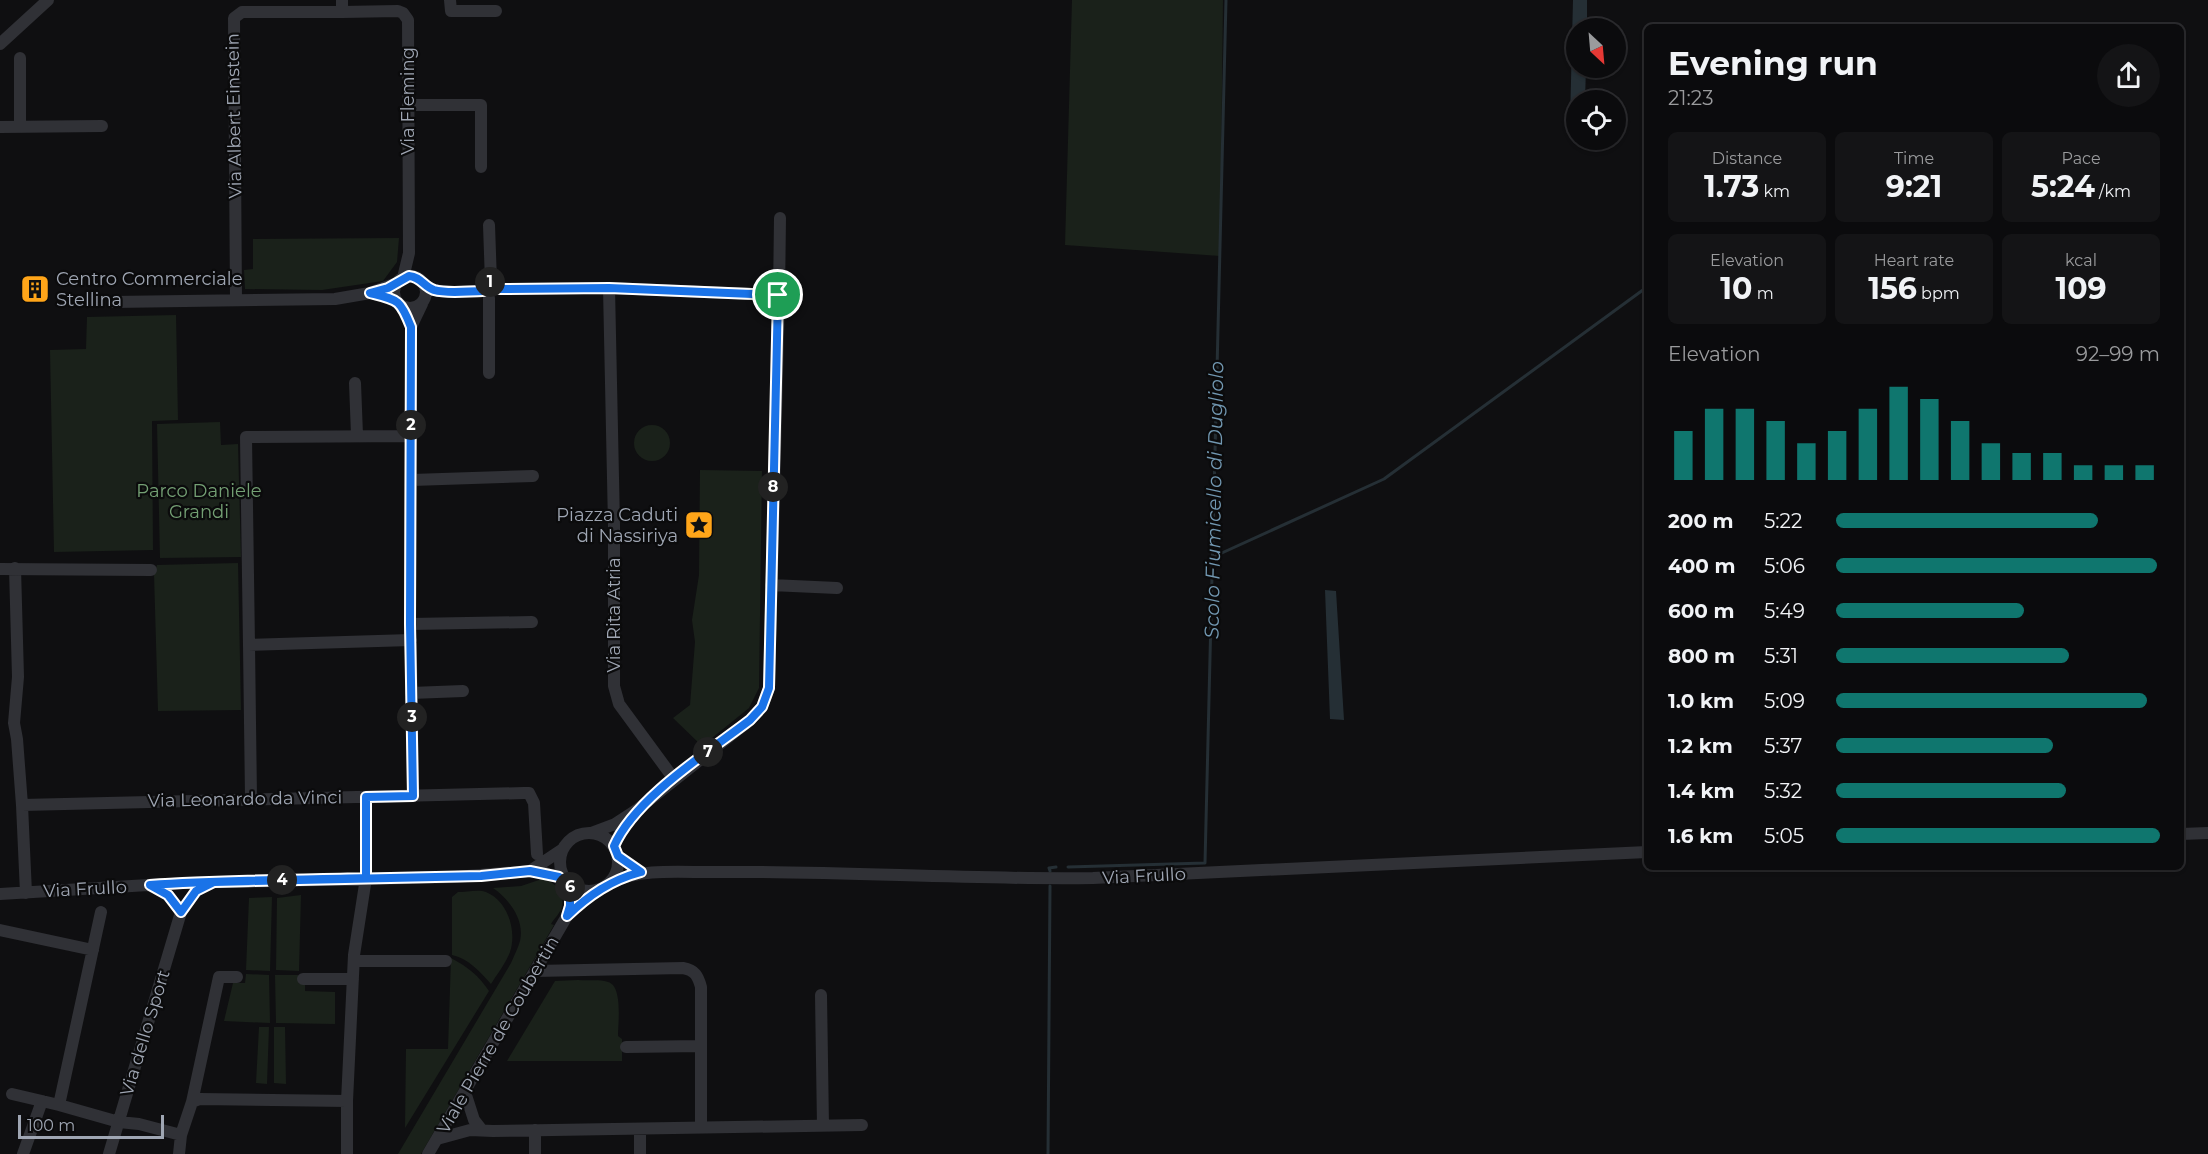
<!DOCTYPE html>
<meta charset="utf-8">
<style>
body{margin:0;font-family:Montserrat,sans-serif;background:#141416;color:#f1f3f6;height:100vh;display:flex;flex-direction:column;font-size:22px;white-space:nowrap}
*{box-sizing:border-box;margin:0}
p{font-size:20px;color:#9a9b9d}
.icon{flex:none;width:33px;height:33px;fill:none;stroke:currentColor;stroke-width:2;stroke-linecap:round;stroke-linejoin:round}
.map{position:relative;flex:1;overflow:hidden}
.drawer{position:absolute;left:1644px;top:24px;width:540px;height:846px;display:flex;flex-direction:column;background:#0b0b0d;border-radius:9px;box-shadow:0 2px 4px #0004,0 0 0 2px #2b2b2e}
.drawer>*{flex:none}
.needle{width:39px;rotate:154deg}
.buttons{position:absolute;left:1566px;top:18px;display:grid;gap:12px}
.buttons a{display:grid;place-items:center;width:60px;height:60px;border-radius:50%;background:#0b0b0d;box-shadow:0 2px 4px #0004,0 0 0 2px #2b2b2e;font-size:30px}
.scale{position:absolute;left:18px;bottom:15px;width:146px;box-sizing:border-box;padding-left:6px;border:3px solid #9fa6b3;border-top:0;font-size:16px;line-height:21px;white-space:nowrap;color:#9fa6b3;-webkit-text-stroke:4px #0b0b0c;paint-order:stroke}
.pin{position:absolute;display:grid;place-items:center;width:51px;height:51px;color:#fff;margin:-26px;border:3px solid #fff;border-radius:50%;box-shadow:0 2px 6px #0007}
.km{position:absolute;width:30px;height:30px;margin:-15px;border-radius:50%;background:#222;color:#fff;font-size:16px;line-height:30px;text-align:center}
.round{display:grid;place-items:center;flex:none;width:63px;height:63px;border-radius:32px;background:#141416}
.head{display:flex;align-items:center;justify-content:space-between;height:102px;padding:0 24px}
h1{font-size:33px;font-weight:700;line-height:45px}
.metrics{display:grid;grid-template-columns:repeat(3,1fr);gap:9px;height:102px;padding:6px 24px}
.metrics div{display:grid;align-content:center;border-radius:9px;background:#141416;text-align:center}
.metrics b{font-size:30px;font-weight:700}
.metrics small{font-size:16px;font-weight:400}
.metrics p{font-size:16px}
.chart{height:168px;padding:12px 24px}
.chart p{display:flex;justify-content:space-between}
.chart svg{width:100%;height:108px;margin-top:6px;stroke:#0f766e;stroke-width:6}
ul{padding:0 24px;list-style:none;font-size:20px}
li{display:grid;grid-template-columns:96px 72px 1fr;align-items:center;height:45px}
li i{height:15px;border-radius:8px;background:#0f766e}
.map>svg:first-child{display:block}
.green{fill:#1a211a}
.water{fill:#252f35}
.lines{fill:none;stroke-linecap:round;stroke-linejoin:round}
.stream{stroke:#252f35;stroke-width:3}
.minor{stroke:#303136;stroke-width:12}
.route-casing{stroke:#fff;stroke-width:12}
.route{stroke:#1a73e8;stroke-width:8}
.labels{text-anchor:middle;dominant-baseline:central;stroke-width:4.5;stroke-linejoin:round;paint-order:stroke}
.street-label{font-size:18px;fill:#9fa6b3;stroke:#0b0b0c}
.poi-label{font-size:18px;fill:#9fa6b3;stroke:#0b0b0c;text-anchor:start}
.park-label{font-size:18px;fill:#74a074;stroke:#0b0b0c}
.water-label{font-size:20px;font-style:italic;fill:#7298b2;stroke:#0b0b0c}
</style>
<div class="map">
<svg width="2208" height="1154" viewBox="0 0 2208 1154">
<rect width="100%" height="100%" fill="#0f0f11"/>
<path class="green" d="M 1072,0 L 1223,0 L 1220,256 L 1065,245 Z
M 399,238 L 397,262 L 383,281 L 322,290 L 245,289 L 244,270 L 253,269 L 253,239 Z
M 176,315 L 178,420 L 152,421 L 153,550 L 54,552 L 50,350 L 86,349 L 87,317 Z
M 220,422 L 221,445 L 238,444 L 241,557 L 160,558 L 157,424 Z
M634 443a18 18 0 1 1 36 0a18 18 0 1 1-36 0Z
M 700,470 L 762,471 L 759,688 L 749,708 L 702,746 L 673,718 L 690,705 L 695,642 L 692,620 L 699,575 Z
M 238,563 L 241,710 L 158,711 L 154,574 L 157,565 Z
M 542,879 C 555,881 565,893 562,907 C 560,913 554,919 551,924 L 554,925 L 421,1154 L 398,1154 L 511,963 C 514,956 518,948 520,941 C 525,920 509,899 493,888 L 521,886 Z
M 458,892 C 466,892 479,889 486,892 C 508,901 517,931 510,952 C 506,963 497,974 491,984 C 481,973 468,958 452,955 L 452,897 Z
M 301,895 L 299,971 L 276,970 L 277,898 Z
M 272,897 L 270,971 L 246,970 L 249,898 Z
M 451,958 C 468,967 479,976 489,991 L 405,1128 L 406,1049 L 448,1049 Z
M 246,974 L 269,975 L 270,1023 L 224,1021 L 233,983 L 245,983 Z
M 275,975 L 298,975 L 299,984 L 305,983 L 305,991 L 335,992 L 335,1024 L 276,1023 Z
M 578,980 C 588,981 599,979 608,982 C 623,986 618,1023 618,1036 L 622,1039 L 622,1061 L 507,1061 L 555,981 Z
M 259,1027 L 269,1027 L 267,1084 L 256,1083 Z
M 274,1027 L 285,1027 L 286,1084 L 274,1083 Z"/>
<path class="water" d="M 1573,0 L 1587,0 L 1587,28 L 1576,28 L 1576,68 L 1586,68 L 1585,100 L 1576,100 L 1576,121 L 1570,121 Z
M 1325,590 L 1336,591 L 1344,720 L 1330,719 Z"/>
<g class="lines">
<path class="stream" d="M 1213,557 L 1384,479 L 1647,287
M 1068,867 L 1205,863 L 1226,0
M 1050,871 L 1049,868 L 1056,867
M 1048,1154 L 1050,886"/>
<path class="minor" d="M 450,0 L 451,11 L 496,11
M 342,12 L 398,11 L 403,13 L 408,20 L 409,253 L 403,278
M 0,44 L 48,0
M 408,105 L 481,105 L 481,167
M 0,127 L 102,126
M 20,127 L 20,58
M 489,225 L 491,282
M394 292a16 16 0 1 1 32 0a16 16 0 1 1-32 0Z
M 424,285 C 440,296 464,291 483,291
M 609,288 L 614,525 L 614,686 L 619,704 L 674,779
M 499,289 L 609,288 L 779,295 L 780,218
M 489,298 L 489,373
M 236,300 L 234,18 L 242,12 L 342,12 L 342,0
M 113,302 L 335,299 L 370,293 L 397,283
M 355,383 L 357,435
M 411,436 L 411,327 L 422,304
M 412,480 L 533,476
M 15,568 L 18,677 L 14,723 L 17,739 L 22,805 L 26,893
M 0,569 L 151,570
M 771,585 L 837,588
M 410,624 L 532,622
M 411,640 L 249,645 L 246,437 L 411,436 L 410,624 C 412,681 412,739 413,796
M 249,645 L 251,798
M 411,693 L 463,691
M 22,805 L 524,793 L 529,793 L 534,803 L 537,854
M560 862a29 29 0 1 1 58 0a29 29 0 1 1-58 0Z
M 591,833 L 615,824 L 638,809 L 750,720 L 762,707 L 769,688 L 779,295
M 2181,834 L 2208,833
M 614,846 L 621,831 L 632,817
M 530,871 L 563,849
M 611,882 C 645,867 686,873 723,872 C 847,871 970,880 1093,878 L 1647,852
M 151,886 L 168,895 L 181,912 L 196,891 L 211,883
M 0,894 L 181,883 L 455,877 L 530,871 L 542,872 L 566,880
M 568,915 L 595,891
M 0,930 L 93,950
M 354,961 L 446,961
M 535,971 L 683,968 C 695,970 698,976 701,987 L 701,1126
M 303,979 L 353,979
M 821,995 L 823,1126
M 626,1047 L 701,1046
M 465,1092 L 474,1120 L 481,1129
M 12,1094 L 59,1105 L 119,1122 L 139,1124 L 181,1135
M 192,1102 L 219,977 L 237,977
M 59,1105 L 101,912
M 535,1130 L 535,1154
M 437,1139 L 470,1130 L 493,1131 L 862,1125
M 23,1154 L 42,1101
M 109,1154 L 181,912
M 179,1154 L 181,1135 L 192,1102 L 200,1099 L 347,1101
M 347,1154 L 347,1101 L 354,955 L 366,878 L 366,797
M 428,1154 L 567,916 L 570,906 L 570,885
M 640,1154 L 640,1129"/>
</g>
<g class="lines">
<g class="route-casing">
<path id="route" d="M 778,295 L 609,288 L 499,289 L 496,284 L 491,282 L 485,285 L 483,291 C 468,291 448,294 434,290 C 423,286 421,277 409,276 L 388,288 L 370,293 C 398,300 400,299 411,327 L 410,624 L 413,796 L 366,797 L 366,878 C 294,880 221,880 150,885 L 168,895 L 181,912 L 196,891 L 214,882 L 481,876 L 530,871 L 559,877 L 570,885 L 570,906 L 567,916 C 589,895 611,880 641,872 L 618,856 L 614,846 C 635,798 707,753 750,720 L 762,707 L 769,688 L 778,295"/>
</g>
<use href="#route" class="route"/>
</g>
<defs>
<g id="building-square" transform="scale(1.5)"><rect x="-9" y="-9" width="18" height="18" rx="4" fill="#ffa519" stroke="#0b0b0c"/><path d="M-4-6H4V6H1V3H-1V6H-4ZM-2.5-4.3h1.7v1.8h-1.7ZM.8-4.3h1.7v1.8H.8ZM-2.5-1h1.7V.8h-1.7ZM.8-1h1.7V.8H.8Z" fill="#111"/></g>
<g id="sight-square" transform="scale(1.5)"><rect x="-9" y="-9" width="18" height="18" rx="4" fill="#ffa519" stroke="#0b0b0c"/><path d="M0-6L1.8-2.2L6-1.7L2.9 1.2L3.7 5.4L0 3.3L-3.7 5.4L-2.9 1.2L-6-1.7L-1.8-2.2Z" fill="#111"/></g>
</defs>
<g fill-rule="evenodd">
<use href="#building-square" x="35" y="289"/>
<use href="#sight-square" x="699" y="525"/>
</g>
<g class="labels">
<g class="street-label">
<text transform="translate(408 101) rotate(-90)">Via Fleming</text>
<text transform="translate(234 116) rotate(-91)">Via Albert Einstein</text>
<text transform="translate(614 615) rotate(-90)">Via Rita Atria</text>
<text transform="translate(245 799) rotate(-1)">Via Leonardo da Vinci</text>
<text transform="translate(1144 876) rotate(-3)">Via Frullo</text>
<text transform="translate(85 889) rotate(-3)">Via Frullo</text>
<text transform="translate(145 1033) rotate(-73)">Via dello Sport</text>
<text transform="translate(498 1035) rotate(-60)">Viale Pierre de Coubertin</text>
</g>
<g class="poi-label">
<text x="56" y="279">Centro Commerciale<tspan x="56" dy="21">Stellina</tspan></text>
<text x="678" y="515" text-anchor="end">Piazza Caduti<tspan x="678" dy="21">di Nassiriya</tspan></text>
</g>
<g class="park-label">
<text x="199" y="491">Parco Daniele<tspan x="199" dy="21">Grandi</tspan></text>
</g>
<g class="water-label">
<text transform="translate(1214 500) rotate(-89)">Scolo Fiumicello di Dugliolo</text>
</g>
</g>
</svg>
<div class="buttons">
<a><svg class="needle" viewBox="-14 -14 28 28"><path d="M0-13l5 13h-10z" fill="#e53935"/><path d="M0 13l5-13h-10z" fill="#9a9b9d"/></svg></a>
<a><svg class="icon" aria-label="locate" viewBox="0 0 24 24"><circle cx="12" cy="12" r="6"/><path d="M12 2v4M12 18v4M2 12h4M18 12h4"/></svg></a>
</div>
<div class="scale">100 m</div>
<div class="pin" style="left:778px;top:295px;background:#1e9e55"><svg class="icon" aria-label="arrive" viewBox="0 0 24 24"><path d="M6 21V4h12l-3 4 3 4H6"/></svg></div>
<b class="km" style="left:490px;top:282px">1</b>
<b class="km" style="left:411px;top:425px">2</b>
<b class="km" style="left:412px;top:717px">3</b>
<b class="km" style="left:282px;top:880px">4</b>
<b class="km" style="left:570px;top:887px">6</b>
<b class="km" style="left:708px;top:752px">7</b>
<b class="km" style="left:773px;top:487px">8</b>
<section class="drawer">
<div class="head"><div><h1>Evening run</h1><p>21:23</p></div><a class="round"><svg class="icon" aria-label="share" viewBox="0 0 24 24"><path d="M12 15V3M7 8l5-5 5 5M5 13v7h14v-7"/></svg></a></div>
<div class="metrics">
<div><p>Distance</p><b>1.73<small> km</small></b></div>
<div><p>Time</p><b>9:21</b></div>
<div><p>Pace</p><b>5:24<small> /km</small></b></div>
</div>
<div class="metrics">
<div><p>Elevation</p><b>10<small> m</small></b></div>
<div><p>Heart rate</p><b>156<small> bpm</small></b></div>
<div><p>kcal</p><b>109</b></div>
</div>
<div class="chart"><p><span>Elevation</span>92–99 m</p>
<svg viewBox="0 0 160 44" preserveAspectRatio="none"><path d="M5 44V24M15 44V15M25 44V15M35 44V20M45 44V29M55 44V24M65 44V15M75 44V6M85 44V11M95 44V20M105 44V29M115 44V33M125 44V33M135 44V38M145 44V38M155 44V38"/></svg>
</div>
<ul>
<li><b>200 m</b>5:22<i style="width:81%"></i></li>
<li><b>400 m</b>5:06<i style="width:99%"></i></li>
<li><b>600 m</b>5:49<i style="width:58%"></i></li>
<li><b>800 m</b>5:31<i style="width:72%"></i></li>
<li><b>1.0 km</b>5:09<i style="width:96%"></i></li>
<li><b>1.2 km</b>5:37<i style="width:67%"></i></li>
<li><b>1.4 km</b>5:32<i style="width:71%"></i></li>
<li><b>1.6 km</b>5:05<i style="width:100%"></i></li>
</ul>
</section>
</div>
